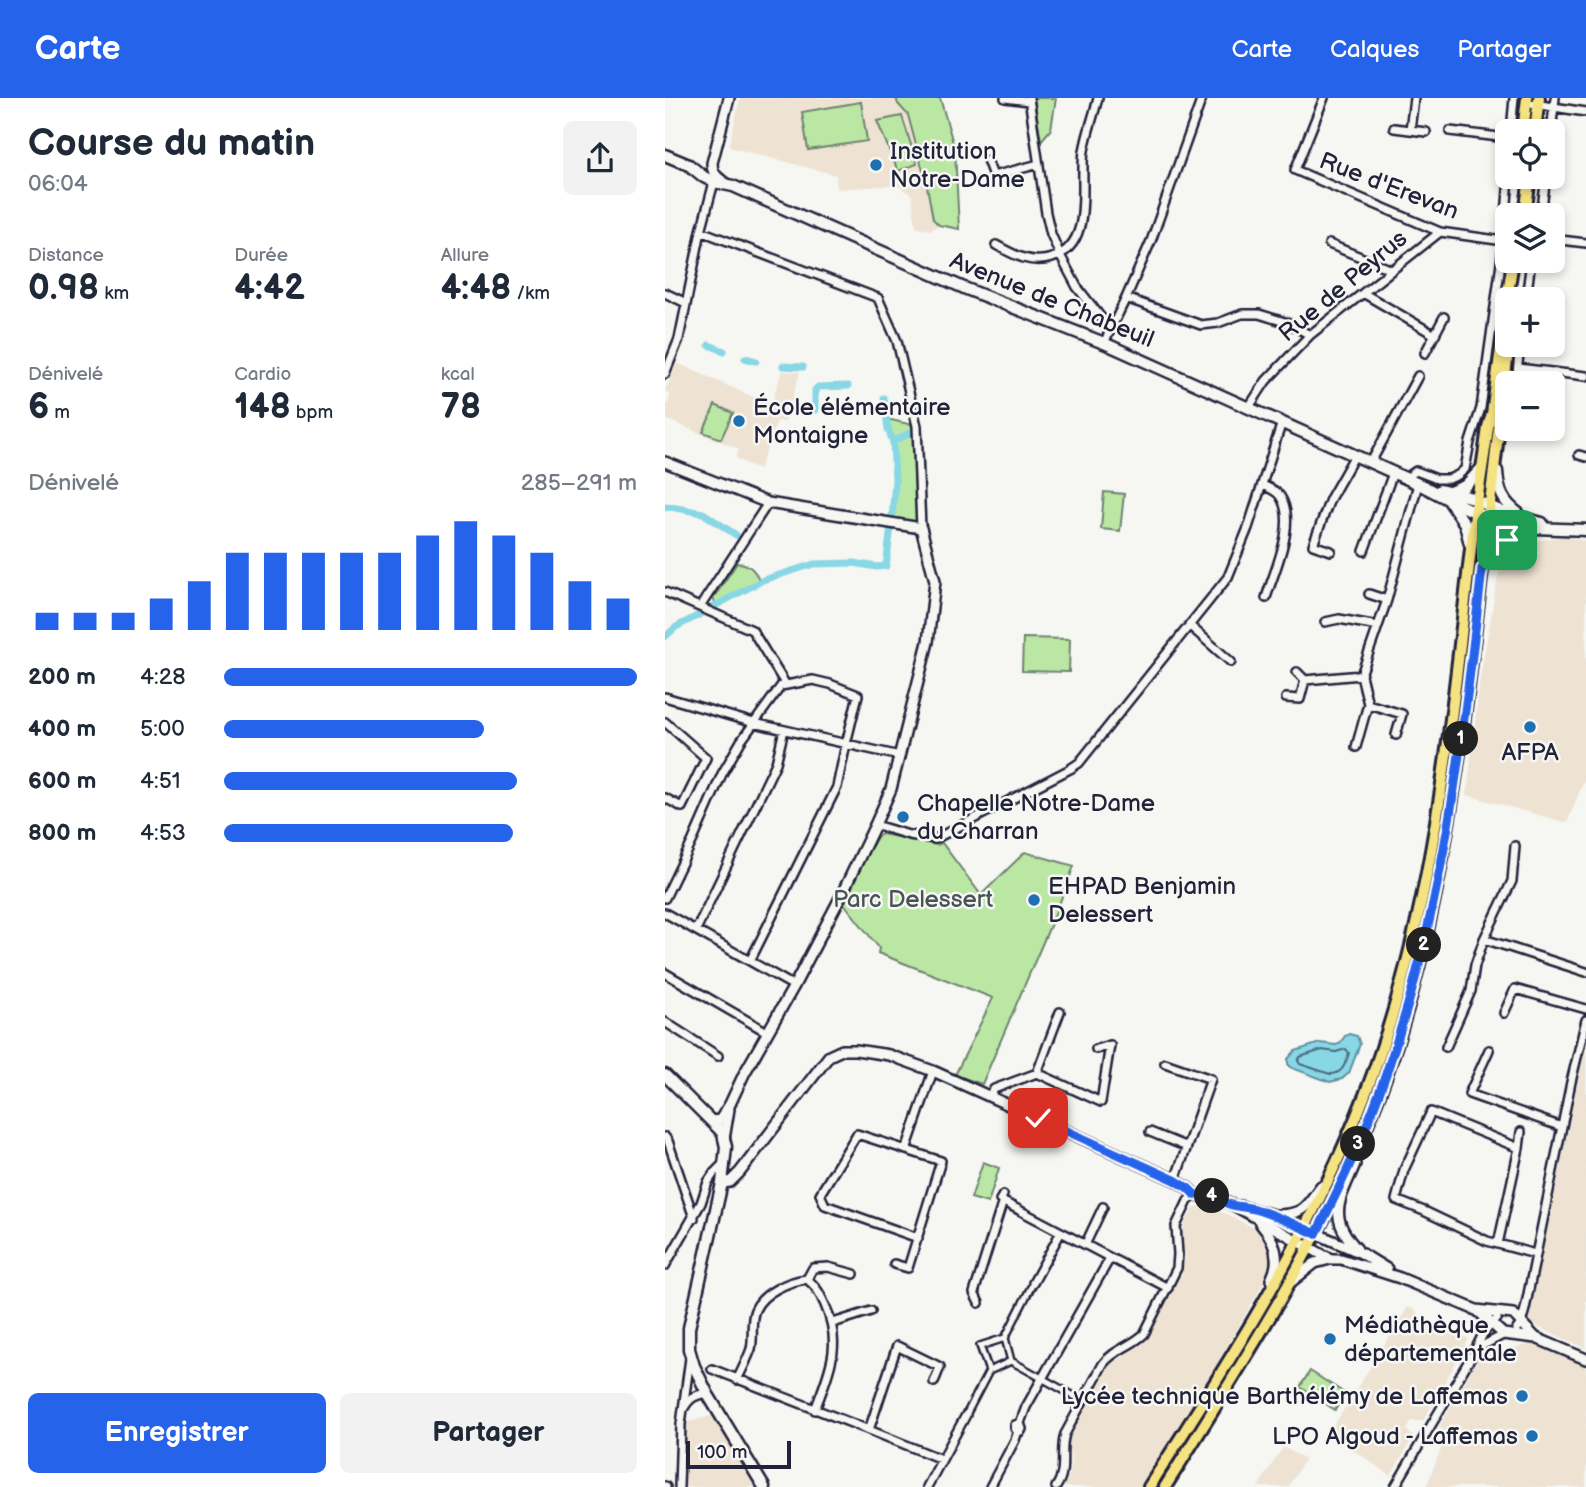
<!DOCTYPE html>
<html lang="fr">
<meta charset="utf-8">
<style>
body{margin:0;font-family:"Balsamiq Sans",sans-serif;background:#f2f2f3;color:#1f2937;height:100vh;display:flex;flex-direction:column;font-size:26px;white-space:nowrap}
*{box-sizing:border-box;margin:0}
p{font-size:23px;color:#747a83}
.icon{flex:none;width:38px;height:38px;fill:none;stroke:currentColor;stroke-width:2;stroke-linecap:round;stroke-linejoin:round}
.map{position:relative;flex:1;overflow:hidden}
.details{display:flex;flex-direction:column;background:#fff;width:665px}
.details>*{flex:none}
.tools{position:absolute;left:830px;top:21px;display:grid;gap:14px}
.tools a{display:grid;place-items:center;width:70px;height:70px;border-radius:10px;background:#fff;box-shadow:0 4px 10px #0003;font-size:35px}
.scale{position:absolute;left:21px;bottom:18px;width:105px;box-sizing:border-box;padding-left:7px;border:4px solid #22223b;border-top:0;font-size:19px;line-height:24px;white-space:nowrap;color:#22223b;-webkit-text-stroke:5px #f6f6f2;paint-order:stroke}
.pin{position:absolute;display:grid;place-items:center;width:60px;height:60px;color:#fff;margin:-30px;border-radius:14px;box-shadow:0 4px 10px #0006}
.km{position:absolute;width:35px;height:35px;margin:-18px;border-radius:50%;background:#222;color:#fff;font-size:19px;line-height:35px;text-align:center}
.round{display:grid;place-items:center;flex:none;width:74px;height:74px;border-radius:10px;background:#f2f2f3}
.summary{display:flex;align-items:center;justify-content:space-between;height:119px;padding:0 28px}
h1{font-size:38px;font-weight:700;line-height:52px}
.metrics{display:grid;grid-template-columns:repeat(3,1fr);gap:10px;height:119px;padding:7px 28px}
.metrics div{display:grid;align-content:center}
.metrics b{font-size:35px;font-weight:700}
.metrics small{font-size:19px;font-weight:400}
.metrics p{font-size:19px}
.chart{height:196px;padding:14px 28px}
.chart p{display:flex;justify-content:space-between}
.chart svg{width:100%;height:126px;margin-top:7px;stroke:#2563eb;stroke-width:6}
.cta{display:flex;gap:14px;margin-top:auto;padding:14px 28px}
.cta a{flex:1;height:80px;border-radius:10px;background:#2563eb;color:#fff;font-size:28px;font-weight:700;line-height:80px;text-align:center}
.cta a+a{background:#f2f2f3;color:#1f2937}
ul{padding:0 28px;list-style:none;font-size:23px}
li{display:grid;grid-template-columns:112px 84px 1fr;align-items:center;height:52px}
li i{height:18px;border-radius:9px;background:#2563eb}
header{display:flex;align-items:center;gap:42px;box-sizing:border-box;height:98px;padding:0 35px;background:#2563eb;color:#fff}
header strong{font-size:33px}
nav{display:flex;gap:38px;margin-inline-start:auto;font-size:24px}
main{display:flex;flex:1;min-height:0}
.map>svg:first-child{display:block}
.built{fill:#eee2d3}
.green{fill:#bbe7a5;stroke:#6e8470;stroke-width:2}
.water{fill:#88d7e4;stroke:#5f8fa0;stroke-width:2}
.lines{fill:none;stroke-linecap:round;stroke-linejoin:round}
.shore{stroke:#4b6a7f;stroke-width:2}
.canal{stroke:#88d7e4;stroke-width:7}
.pedestrian-casing{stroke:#22223b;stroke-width:10}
.minor-casing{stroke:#22223b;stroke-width:12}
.tertiary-casing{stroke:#22223b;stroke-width:14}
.secondary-casing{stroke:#22223b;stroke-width:15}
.primary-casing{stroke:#22223b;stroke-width:16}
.pedestrian{stroke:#f6f6f2;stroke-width:5}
.minor{stroke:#f6f6f2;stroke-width:7}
.tertiary{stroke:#f6f6f2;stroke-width:9}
.secondary{stroke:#f6f6f2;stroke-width:10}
.primary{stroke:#f5e382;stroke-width:10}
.route-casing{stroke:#fff;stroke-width:14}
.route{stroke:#2563eb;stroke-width:9}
.poi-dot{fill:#1f6fb2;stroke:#f6f6f2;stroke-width:2.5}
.labels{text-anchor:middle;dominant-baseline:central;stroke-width:5;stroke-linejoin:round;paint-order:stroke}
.poi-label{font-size:24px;fill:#22223b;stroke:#f6f6f2;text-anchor:start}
.street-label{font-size:24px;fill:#22223b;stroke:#f6f6f2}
.park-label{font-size:24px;fill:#485356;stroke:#f6f6f2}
</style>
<header>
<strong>Carte</strong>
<nav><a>Carte</a><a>Calques</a><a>Partager</a></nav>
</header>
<main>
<section class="details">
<div class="summary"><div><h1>Course du matin</h1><p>06:04</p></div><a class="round"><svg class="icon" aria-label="share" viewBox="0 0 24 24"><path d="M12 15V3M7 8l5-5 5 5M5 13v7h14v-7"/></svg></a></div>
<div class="metrics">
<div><p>Distance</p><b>0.98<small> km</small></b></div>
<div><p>Durée</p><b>4:42</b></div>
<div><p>Allure</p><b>4:48<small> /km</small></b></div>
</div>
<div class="metrics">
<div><p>Dénivelé</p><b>6<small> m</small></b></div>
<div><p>Cardio</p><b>148<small> bpm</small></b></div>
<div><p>kcal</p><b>78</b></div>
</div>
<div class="chart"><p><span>Dénivelé</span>285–291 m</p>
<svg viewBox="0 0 160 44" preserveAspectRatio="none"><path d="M5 44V38M15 44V38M25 44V38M35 44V33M45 44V27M55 44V17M65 44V17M75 44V17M85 44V17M95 44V17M105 44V11M115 44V6M125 44V11M135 44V17M145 44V27M155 44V33"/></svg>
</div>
<ul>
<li><b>200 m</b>4:28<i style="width:100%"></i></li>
<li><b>400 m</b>5:00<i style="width:63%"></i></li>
<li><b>600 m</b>4:51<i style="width:71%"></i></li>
<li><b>800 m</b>4:53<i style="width:70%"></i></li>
</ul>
<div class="cta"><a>Enregistrer</a><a>Partager</a></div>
</section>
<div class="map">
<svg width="921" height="1389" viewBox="0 0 921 1389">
<rect width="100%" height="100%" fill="#f6f6f2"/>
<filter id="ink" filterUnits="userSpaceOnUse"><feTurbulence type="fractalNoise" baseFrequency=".0143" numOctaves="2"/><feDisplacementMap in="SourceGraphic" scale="14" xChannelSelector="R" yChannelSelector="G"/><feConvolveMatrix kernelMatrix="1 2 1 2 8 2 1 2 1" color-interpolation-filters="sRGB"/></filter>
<g filter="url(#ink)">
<path class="built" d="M 75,0 L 275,0 L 290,52 L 294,131 L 274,127 L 265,132 L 251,128 L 247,97 L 231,87 L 172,91 L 171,77 L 64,49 Z
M 12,265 L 106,307 L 117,273 L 135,274 L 120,324 L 112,323 L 94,372 L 71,360 L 74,351 L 0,321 L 0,311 L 6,297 L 0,293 Z
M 901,438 L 921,443 L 921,677 L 902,725 L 802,697 L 815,580 L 836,462 L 857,445 Z
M 921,945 L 921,1250 L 863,1225 Z
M 541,1106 L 589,1130 L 597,1137 L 603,1148 L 606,1158 L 603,1177 L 527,1310 L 477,1389 L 398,1389 L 405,1375 L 406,1362 L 404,1347 L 407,1336 L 444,1267 L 478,1246 L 482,1240 L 517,1176 L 520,1158 L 517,1135 L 518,1129 L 529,1110 Z
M 743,1209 L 750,1212 L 752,1216 L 804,1241 L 758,1323 L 746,1323 L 742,1332 L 748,1339 L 726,1378 L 664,1335 Z
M 867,1246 L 921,1268 L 921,1389 L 761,1389 L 783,1334 L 774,1329 L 813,1261 L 820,1257 Z
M 49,1317 L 55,1327 L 92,1389 L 20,1389 L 21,1325 Z
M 618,1349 L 640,1361 L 623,1389 L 593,1389 Z"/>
<path class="green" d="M 231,0 L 275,0 L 290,52 L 294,131 L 274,127 L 268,121 L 262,88 L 243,17 L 233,6 Z
M 369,0 L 391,0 L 386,31 L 376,43 Z
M 196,4 L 202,43 L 143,52 L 137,14 Z
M 237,18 L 252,66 L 233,73 L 212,23 Z
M 50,307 L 68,315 L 56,341 L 38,334 Z
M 222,321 L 252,328 L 256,430 L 229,425 L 227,421 L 230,382 L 228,344 Z
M 439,394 L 459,396 L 455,433 L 436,431 Z
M 72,465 C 84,465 90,472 94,482 L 51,506 L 48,501 Z
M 358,540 L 405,541 L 404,574 L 357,573 Z
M 217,736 L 272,747 L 277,745 L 316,797 L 360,754 L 409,768 L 391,814 L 317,986 L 290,977 L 328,900 L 213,855 L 214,850 L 177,803 L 204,748 L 207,748 L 212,739 Z
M 318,1064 L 334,1070 L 323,1105 L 306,1100 Z
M 645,1273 L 681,1296 L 670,1312 L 635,1289 Z"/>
<path class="water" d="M 684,936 L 692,938 L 695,946 L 684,975 L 677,981 L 665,984 L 627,970 L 623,966 L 623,961 L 630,953 L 655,945 L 671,947 L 674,946 L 680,938 Z"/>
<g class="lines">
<path class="shore" d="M 681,951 L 684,955 C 680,966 678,976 665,976 L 635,966 L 633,963 L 635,959 L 657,952 L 671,954 Z"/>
<path class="canal" d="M 44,247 L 59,253
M 80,260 L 91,263
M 118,268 L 138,269
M 219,300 L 223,331 L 228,344 L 230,382 L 227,421
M 150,312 L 150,292 L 153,289 L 183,288
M 228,344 L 250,332
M 0,408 L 38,415 L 71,437
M 48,509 L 98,482 L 149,466 L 189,465 L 212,469 L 221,468 L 226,429
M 0,539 L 11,529 L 36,516"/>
<g class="pedestrian-casing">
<path id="pedestrian" d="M 340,1240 L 346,1263 L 324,1273 L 315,1248 Z
M 340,1240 L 368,1185
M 346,1263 L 418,1303
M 301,1317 L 324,1273"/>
</g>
<g class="minor-casing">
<path id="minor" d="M 340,0 L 364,3
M 364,0 L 381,115 L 386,136 L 395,157 L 412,189 L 445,231
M 659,0 L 630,72 L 775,134 L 839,143
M 869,6 L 921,14
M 729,30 L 761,34
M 745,32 L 749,0
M 785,33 L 842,40
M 846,33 L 849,0
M 886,33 L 890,0
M 322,62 L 328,78 L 374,66
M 876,117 L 881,79
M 36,133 L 213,200 L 232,243 L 252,328 L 256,430
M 887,141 L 921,145
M 664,146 L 727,172
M 331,147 C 349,157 366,167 387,160 C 430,146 414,87 419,53 C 422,35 429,17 433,0
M 0,195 L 21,205
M 698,195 L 770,237
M 461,200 L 536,227 L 553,225 L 577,216 L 594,216 L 623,225 L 645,237
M 861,201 L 866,163
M 439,245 L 461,200 L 486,143 L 537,0
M 760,255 L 779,219
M 853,270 L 921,278
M 0,276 L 14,241 L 36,133 L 49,84
M 851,285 L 855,247
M 584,309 L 601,283 L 645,237 L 775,134
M 914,357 L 921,359
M 706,364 L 753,278
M 741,380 L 751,373 L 772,381 L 784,381 L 793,377 L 800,371 L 805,344 L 816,310 L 839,143 L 844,79
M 597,387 C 604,390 611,392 615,398 C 633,425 609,473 601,500
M 666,453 L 648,447 L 665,401 L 690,357
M 699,453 L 728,375
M 0,494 L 87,532 L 121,587
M 704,496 L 722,502
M 35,509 L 103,405
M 660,524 L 674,521 L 713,528
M 524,527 L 566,564
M 632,574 L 640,582
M 0,599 L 89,625 L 235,658
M 621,600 L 635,601 L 640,582 L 696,577
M 703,606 L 737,616 L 731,637
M 0,624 L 41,660 L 17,709 L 0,700
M 691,649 L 703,606 L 696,577 L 722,502 L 753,386
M 210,727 L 244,737 L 270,741 L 405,671 L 414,665 L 563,479 L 583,430 L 617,324
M 0,800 L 28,742 L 57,676 L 76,643 L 116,588 L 148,582 L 165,586 L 193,597 L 181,646 L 172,689 L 85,863
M 0,815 L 129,888
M 31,832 L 111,665 L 119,632
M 819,841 L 921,874
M 0,875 L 102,934
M 839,915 L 850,891 L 921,911
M 0,924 L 53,958
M 781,949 L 806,893 L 810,867 L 819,841 L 847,783 L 850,748
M 824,952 L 804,996 L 897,1029
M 500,965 L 546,981 L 510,1082
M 372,975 L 436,1004 L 445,947 L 431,951
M 372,975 L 395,914
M 325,999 L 329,991 L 372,975
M 485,1034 L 522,1049
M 0,1039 L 3,1043 L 29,1120
M 854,1050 L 856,1034
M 241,1052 L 268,973
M 338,1097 L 335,1102 L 503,1190
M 833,1146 L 854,1050 L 766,1014 L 739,1072 L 731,1102 L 759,1113 L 822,1143 L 870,1156
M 420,1147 L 438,1109
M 229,1166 L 243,1170 L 276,1063 L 192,1036 L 155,1096 L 160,1107 L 253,1140
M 0,1168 L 36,1105 L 43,1084 L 49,1075 L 60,1064
M 142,1181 L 148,1170 L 163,1169 L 189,1176
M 368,1185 L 396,1134
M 314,1205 L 309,1195 L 338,1103
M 168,1225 L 206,1213
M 852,1231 L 856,1226 L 860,1211 L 906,984 L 921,922
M 811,1251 L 840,1236
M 47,1271 L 204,1332 L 276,1361
M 72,1282 C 77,1272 82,1262 86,1251 C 89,1239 85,1223 90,1212 C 98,1194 124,1183 142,1181 C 152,1189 155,1196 160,1207 C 178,1248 164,1273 150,1312
M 19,1310 C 25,1299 31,1297 42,1295
M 355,1325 L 350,1327 L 350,1330 L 351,1332 L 356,1333 L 357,1331 L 355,1325 L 361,1309 L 445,1160
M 204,1332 L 232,1248 L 275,1269 L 269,1284
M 0,1388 L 1,1389
M 14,1389 L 16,1326 L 25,1260
M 262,1389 L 301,1317
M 325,1389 L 350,1342 L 353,1333
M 391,1389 C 403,1372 394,1354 400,1336 L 438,1266 C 448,1252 467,1248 479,1236 L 512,1170 L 513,1156 L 511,1128 L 523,1103 L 530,1097
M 730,1389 L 810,1252 L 819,1234 L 832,1221"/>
</g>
<g class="tertiary-casing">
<path id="tertiary" d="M 61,86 C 53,79 47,77 47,65 L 64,0
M 0,364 L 103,405 L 256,430 L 270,483 L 263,544 L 226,691 L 210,727 L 175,800 L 129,888 L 79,976 L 65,1006 L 55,1022 L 47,1023
M 59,1041 L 64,1011
M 690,1066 C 675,1102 661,1118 692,1151
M 57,1085 L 65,1084 L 75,1074 L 164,958 L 177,952 L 191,952 L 224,957 L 268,973 L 510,1082 L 523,1090 L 530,1097 L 544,1098 L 568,1107 L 658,1157 L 667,1161 L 676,1161 L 735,1180 L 811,1212 L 848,1216 L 871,1240
M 575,1108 L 609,1117 L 696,1155 L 722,1171
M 613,1117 C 640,1116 641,1108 656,1088
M 595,1125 C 610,1142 617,1161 606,1182
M 626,1184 L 650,1165 L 665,1161
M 813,1213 L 838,1236 L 871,1240 L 921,1261"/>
</g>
<g class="secondary-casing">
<path id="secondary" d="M 0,57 L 24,67 L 39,79 L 49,84 L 68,88 L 299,190 L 439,245 L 758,388 C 788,404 821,422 855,428 C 877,432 899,430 921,432
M 832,373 C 833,393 838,404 854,416
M 775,392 L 804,399 L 840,415 L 877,425
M 785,394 L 800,388 L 817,370
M 785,404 L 800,426 L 805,446
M 817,471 L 823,466 L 836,447 L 866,430
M 0,977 L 54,1031 L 58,1036 L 61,1049 L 57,1085 L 24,1230 L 24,1251 L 29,1268 L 42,1295 L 99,1389"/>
</g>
<g class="primary-casing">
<path id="primary" d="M 858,33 L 862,0
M 870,33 L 874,0
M 860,117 L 865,79
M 842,201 L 848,163
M 484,1389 C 565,1263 646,1137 700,997 C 771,814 786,618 809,425 C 813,393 819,361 823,329 L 827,316 L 842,207
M 500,1389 C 578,1265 659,1140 712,1002 C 762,870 785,730 803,590 C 817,478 829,365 843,253"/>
</g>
<use href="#pedestrian" class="pedestrian"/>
<use href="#minor" class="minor"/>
<use href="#tertiary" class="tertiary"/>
<use href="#secondary" class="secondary"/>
<use href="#primary" class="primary"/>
</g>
</g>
<g class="lines" filter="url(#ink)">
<g class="route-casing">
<path id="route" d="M 373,1020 L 510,1082 L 523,1090 L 530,1097 C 544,1095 554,1103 567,1107 C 574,1109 582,1109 589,1111 C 610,1117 631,1127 651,1136 C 678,1084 702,1031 721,976 C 778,813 798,642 817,471 C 827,463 831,450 842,442"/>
</g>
<use href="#route" class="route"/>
</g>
<g class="poi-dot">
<circle cx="211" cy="67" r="7"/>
<circle cx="74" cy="323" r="7"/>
<circle cx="865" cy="629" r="7"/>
<circle cx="238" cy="719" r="7"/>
<circle cx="369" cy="802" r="7"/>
<circle cx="665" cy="1241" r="7"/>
<circle cx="857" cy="1298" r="7"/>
<circle cx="867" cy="1338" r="7"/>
</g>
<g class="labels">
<g class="poi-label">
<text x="225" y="53">Institution<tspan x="225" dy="28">Notre-Dame</tspan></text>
<text x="88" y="309">École élémentaire<tspan x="88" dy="28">Montaigne</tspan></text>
<text x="865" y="654" text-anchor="middle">AFPA</text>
<text x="252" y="705">Chapelle Notre-Dame<tspan x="252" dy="28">du Charran</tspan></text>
<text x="383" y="788">EHPAD Benjamin<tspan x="383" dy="28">Delessert</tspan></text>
<text x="679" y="1227">Médiathèque<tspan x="679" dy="28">départementale</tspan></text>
<text x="843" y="1298" text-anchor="end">Lycée technique Barthélémy de Laffemas</text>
<text x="853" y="1338" text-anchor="end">LPO Algoud - Laffemas</text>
</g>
<g class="street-label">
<text transform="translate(724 88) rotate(21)">Rue d'Erevan</text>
<text transform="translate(678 188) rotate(-40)">Rue de Peyrus</text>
<text transform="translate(387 202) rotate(22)">Avenue de Chabeuil</text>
</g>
<g class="park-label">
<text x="248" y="801">Parc Delessert</text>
</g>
</g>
</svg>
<div class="tools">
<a><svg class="icon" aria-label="locate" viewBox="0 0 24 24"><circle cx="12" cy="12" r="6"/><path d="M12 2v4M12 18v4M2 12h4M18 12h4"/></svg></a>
<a><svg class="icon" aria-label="layers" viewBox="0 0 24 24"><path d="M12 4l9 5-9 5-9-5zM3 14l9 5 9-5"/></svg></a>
<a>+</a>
<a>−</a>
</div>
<div class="scale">100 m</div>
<div class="pin" style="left:842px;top:442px;background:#1e9e55"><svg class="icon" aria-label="arrive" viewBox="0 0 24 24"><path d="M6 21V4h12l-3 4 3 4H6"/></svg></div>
<div class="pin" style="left:373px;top:1020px;background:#d93025"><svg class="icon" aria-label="check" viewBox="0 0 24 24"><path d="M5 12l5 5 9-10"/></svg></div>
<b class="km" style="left:796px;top:641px">1</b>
<b class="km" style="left:759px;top:847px">2</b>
<b class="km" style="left:693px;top:1046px">3</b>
<b class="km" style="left:547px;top:1098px">4</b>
</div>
</main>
